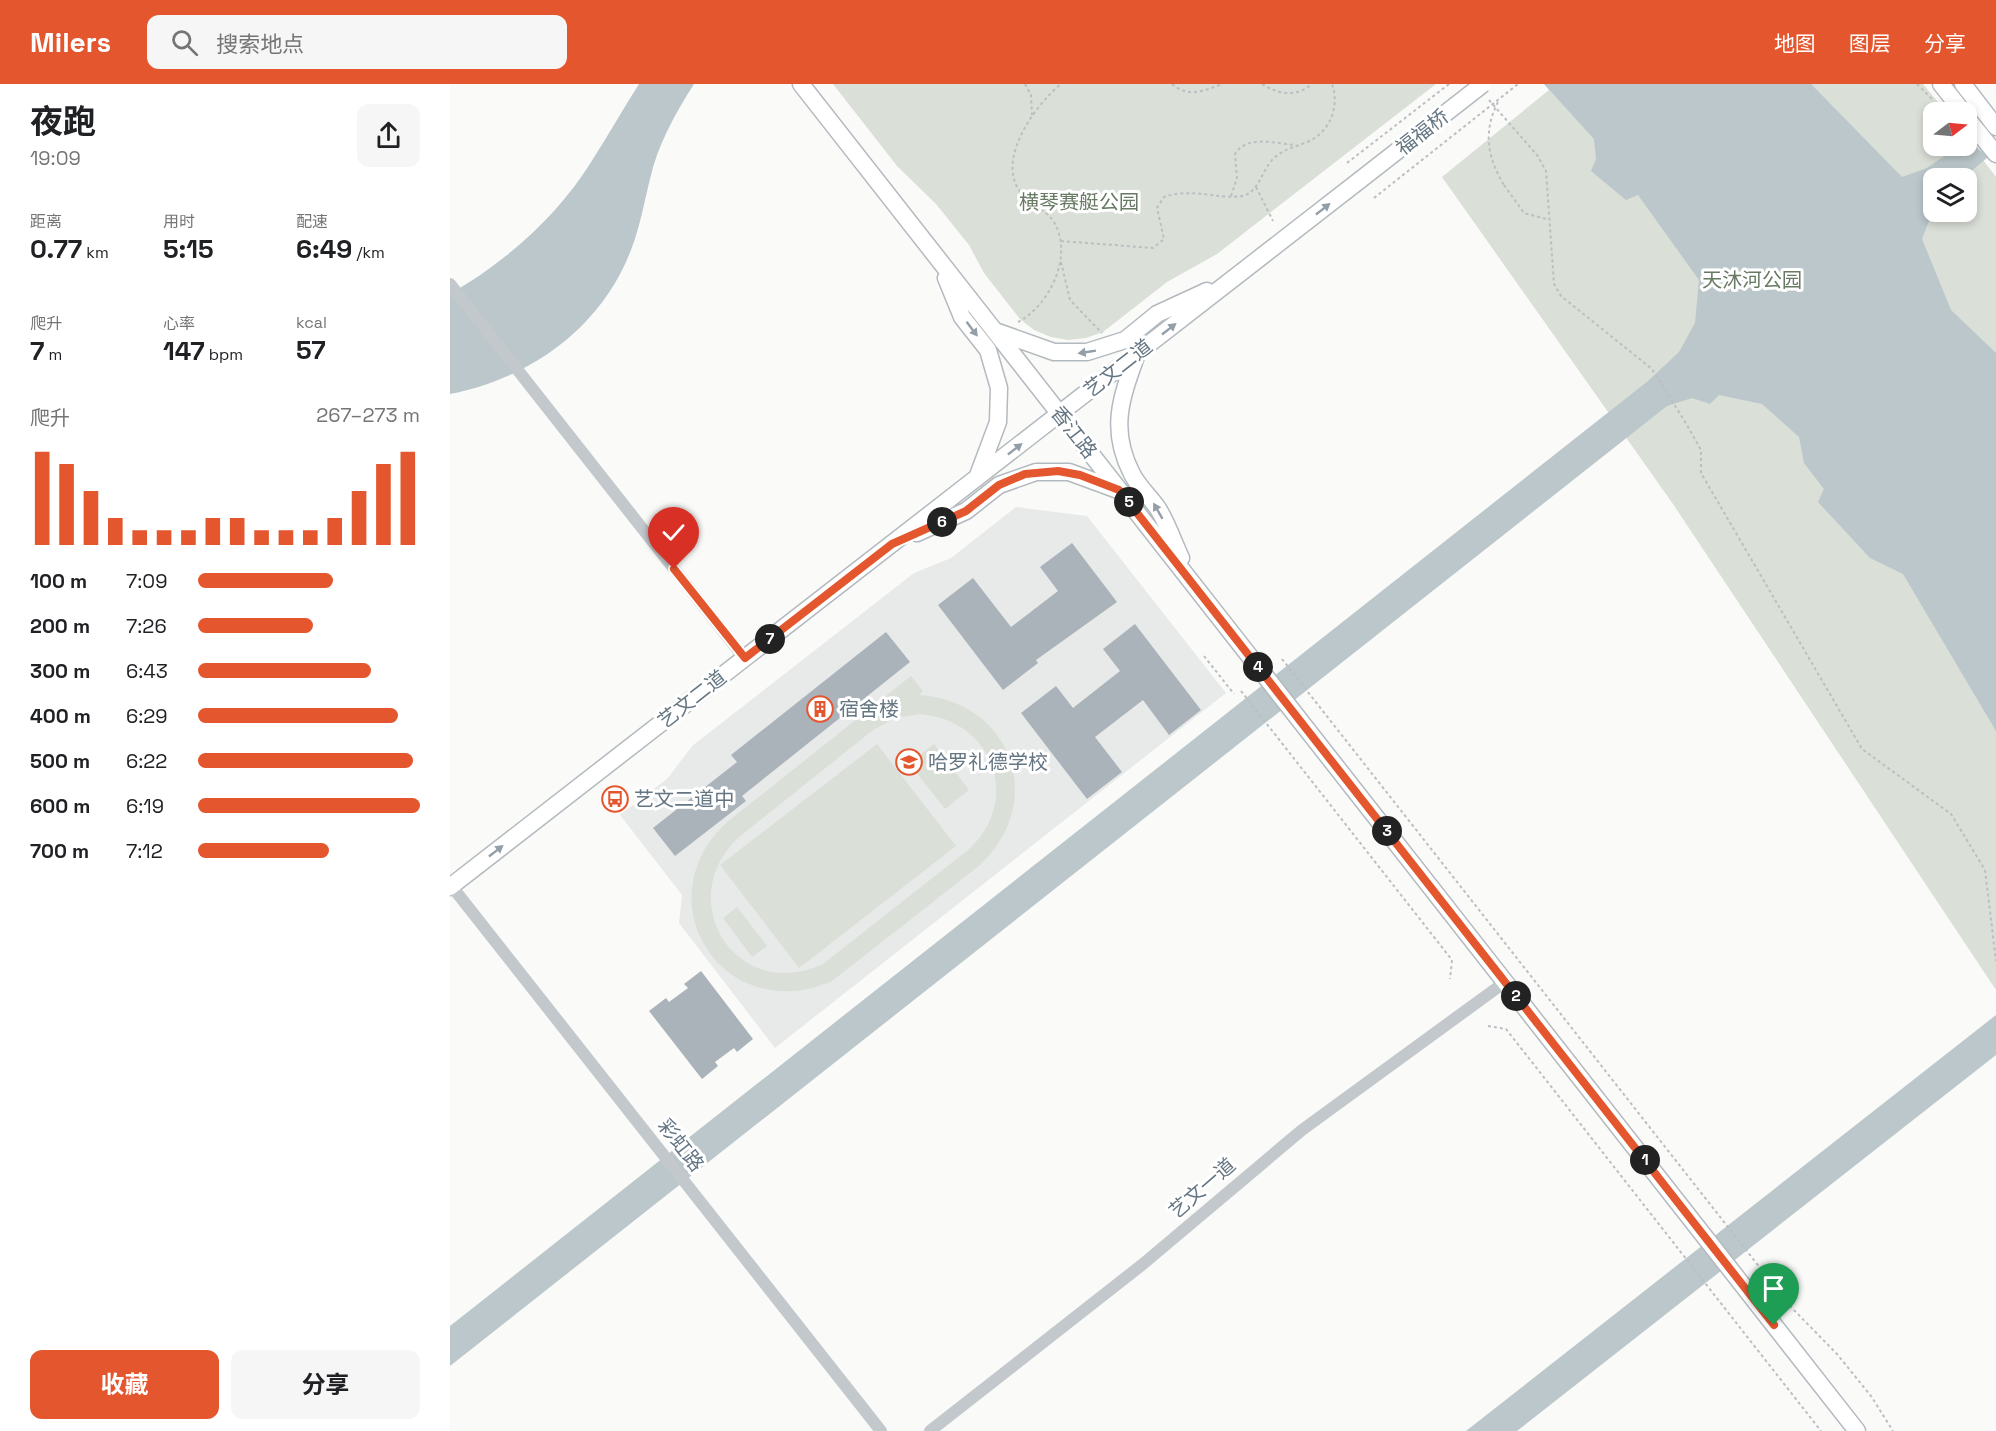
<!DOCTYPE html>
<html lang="zh">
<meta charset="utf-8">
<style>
body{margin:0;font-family:"Space Grotesk","Noto Sans SC",sans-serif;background:#f6f6f6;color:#202124;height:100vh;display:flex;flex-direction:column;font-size:22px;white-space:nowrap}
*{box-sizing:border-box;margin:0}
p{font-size:20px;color:#757577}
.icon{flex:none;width:33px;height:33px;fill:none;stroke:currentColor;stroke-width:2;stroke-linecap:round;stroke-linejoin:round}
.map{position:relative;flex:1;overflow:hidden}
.side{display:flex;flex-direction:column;background:#fff;width:450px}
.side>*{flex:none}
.needle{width:39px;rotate:74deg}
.tools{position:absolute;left:1473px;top:18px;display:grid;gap:12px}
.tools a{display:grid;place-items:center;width:54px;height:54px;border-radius:12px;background:#fff;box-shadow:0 3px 9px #0003;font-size:30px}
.pin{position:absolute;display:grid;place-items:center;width:51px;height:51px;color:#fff;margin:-62px -26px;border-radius:50% 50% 50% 0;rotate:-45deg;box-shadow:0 0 6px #0007}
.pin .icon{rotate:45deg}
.km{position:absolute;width:30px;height:30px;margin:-15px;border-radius:50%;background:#222;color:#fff;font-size:16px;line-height:30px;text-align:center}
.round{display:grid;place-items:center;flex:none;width:63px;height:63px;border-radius:12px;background:#f6f6f6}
.head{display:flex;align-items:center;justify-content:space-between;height:102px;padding:0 30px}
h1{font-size:33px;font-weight:700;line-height:45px}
.figures{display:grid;grid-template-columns:repeat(3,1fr);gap:9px;height:102px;padding:6px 30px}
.figures div{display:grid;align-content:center}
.figures b{font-size:26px;font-weight:700}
.figures small{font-size:16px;font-weight:400}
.figures p{font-size:16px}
.chart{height:168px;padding:12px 30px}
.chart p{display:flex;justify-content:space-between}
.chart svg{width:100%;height:108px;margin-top:6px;stroke:#e4572e;stroke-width:6}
.action{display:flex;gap:12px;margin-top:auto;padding:12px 30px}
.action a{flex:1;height:69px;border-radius:12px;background:#e4572e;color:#fff;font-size:24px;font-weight:700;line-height:69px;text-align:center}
.action a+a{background:#f6f6f6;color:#202124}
ul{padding:0 30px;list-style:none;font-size:20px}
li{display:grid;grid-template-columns:96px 72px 1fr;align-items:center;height:45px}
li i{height:15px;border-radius:8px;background:#e4572e}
header{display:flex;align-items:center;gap:36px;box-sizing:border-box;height:84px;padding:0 30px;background:#e4572e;color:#fff}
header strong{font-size:28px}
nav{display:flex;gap:33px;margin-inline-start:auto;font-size:21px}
.search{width:420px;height:54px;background:#f6f6f6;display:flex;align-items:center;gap:15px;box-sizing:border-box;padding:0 21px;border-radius:12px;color:#757577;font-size:22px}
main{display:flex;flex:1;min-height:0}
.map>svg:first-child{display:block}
.built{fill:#e8e9e9}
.green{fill:#dadfd7;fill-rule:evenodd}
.water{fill:#bbc7cb}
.building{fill:#aab3b9}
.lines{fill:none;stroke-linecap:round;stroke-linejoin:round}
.secondary-casing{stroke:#b3babf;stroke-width:19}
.path{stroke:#bbbfc2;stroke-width:2;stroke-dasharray:3 3;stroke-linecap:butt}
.street{stroke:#c3c8cc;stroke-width:12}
.secondary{stroke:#fff;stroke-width:16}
.secondary-bridge-casing{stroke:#b3babf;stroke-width:19;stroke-linecap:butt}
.path-bridge{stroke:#bbbfc2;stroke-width:2;stroke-dasharray:3 3;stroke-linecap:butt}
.secondary-bridge{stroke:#fff;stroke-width:16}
.oneway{fill:#939fa8}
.route-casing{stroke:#fff;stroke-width:12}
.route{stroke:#e4572e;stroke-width:8}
.labels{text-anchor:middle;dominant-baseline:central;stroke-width:6;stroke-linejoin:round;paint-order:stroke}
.street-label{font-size:20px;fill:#657683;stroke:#fff}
.park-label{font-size:20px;fill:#687a64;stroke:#fff}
.poi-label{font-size:20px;fill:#657683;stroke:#fff;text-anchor:start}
</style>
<header>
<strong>Milers</strong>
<div class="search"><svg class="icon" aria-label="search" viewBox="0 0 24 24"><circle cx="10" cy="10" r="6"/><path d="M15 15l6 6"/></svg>搜索地点</div>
<nav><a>地图</a><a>图层</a><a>分享</a></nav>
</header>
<main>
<section class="side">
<div class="head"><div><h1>夜跑</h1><p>19:09</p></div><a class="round"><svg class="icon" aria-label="share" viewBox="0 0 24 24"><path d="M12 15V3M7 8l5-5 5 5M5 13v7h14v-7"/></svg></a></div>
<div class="figures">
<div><p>距离</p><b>0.77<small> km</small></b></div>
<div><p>用时</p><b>5:15</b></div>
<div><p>配速</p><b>6:49<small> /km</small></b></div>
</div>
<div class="figures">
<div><p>爬升</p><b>7<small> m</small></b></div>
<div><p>心率</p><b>147<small> bpm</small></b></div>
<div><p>kcal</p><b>57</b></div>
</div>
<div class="chart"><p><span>爬升</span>267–273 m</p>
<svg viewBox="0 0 160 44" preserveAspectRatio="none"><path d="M5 44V6M15 44V11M25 44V22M35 44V33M45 44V38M55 44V38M65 44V38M75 44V33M85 44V33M95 44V38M105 44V38M115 44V38M125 44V33M135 44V22M145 44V11M155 44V6"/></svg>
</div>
<ul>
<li><b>100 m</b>7:09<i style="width:61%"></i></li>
<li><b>200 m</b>7:26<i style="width:52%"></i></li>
<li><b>300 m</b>6:43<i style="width:78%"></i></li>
<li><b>400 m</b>6:29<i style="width:90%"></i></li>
<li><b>500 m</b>6:22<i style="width:97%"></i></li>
<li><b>600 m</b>6:19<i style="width:100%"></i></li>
<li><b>700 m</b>7:12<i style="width:59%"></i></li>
</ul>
<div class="action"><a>收藏</a><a>分享</a></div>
</section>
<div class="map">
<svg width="1546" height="1347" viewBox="0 0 1546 1347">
<rect width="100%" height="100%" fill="#fafaf8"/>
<path class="built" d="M 566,423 L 637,432 L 776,609 L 325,964 L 229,839 L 232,811 L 170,731 L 218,694 L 242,662 L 464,489 L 501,474 Z"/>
<path class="green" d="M 383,0 L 986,0 L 767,170 L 717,198 L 653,248 L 636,254 L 618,256 L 601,253 L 584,246 L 570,235 L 534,189 L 519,161 L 486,120 L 447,82 Z
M 1094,0 L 1473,0 L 1496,28 L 1484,28 L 1484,62 L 1516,62 L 1517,55 L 1546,93 L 1546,906 L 1223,420 L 992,93 L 1099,6 ZM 1484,94 L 1516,94 L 1516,128 L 1484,128 Z
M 461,592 L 473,607 L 469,611 C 561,617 598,717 530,781 L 382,897 C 275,944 192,819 276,739 ZM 470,630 C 543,636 573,716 518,766 L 373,880 C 287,920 221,817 289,753 L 423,646 L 445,634 Z
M 427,660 L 506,762 L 349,884 L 270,781 Z
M 484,660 L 519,706 L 495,725 L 459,679 Z
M 287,823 L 317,862 L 302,873 L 273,834 Z"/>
<path class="water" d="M 189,0 L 244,0 C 225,30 208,60 200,95 C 194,119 190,143 181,166 C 151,244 81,294 0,310 L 0,210 C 57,177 108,132 143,75 C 159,50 173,25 189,0 Z
M 1094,0 L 1361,0 L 1452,93 L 1477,84 L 1509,62 L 1516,62 L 1518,56 L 1538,73 L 1513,94 L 1484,94 L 1483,127 L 1472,155 L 1501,226 L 1546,269 L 1546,647 L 1453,490 L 1420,474 L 1368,418 L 1374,405 L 1354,379 L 1349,353 L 1312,320 L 1269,311 L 1260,320 L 1242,314 L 1217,322 L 0,1282 L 0,1242 L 1198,297 L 1229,268 L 1245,239 L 1249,196 L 1188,111 L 1176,116 L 1141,87 L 1146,75 L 1144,55 Z
M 1546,931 L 1546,971 L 1067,1347 L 1016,1347 Z"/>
<path class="building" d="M 622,459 L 667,518 L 586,576 L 588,579 L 553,606 L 488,521 L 523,494 L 561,543 L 608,507 L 590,483 Z
M 685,540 L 751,626 L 719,651 L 693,616 L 645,653 L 672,688 L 637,715 L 571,629 L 606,602 L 623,624 L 670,587 L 653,565 Z
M 436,548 L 460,578 L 292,712 L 296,717 L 225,772 L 203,744 L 287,678 L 281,671 Z
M 251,887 L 303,955 L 287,968 L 284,964 L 265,978 L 268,982 L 252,995 L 199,927 L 216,914 L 219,918 L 238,904 L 234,900 Z"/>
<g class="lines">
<g class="secondary-casing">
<path id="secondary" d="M 351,0 L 1407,1347
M 1491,0 L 1513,28
M 1513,0 L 1546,43
M 1516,33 L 1546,70
M 496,194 L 512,233 L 538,266 L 549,304 L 548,338 L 527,394
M 545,247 L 604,268 L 637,268 L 675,256 L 707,230 L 757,207
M 687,270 C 671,314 659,345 682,390 C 688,402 699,412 707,423 C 717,438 723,457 731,474
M 467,449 L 516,427 L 549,401 L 586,388 L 619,388 L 668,406
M 0,803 L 910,96"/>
</g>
<path class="path" d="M 575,0 L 581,11 L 582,31
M 722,0 C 738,14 754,7 772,0
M 812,0 C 828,10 846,14 862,0
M 1467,0 L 1484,17
M 1039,16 L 1087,71 L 1096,87 L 1104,200 L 1111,212 L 1202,285 L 1237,341 L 1251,366 L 1251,389 L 1412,665 L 1501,730 L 1535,786 L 1546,877
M 897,79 L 999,0
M 1054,101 L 1074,129 L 1100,136
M 806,103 L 823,137
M 781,112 L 787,94 L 785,70 C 796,51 825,59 844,61
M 611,157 L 703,164 L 714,155 L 707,124 L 714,113 C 743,103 767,116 792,112 C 809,109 812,85 824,74 C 834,65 845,63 857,58 C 880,49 890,22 882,0
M 611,178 L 620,216 L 652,249
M 568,238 C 599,222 623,173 605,140 C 596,124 578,121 569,106 C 547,74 586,20 611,0
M 754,572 L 784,610
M 832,575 L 1340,1222 L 1387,1270 L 1421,1312 L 1443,1347
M 791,607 L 1002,876 L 1000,895
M 1038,942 L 1056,945 L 1371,1347"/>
<path class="street" d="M 0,200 L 295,575
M 0,800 L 431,1347
M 480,1347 L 693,1180 L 852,1046 L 1055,898"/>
<use href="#secondary" class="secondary"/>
<g class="secondary-bridge-casing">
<path id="secondary-bridge" d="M 910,96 L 1033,0"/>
</g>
<path class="path-bridge" d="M 1048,18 C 1033,47 1037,73 1054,101
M 924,114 L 1068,0"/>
<use href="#secondary-bridge" class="secondary-bridge"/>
</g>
<defs><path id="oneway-solid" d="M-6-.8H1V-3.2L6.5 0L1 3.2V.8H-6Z" transform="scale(1.5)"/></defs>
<g class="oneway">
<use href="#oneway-solid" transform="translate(873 125) rotate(-38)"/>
<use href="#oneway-solid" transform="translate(522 245) rotate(53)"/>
<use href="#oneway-solid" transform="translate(719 245) rotate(-38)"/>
<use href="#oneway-solid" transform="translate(637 268) rotate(171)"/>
<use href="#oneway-solid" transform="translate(565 365) rotate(-38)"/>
<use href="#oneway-solid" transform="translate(708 427) rotate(-120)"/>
<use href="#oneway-solid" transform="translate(46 767) rotate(-38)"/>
</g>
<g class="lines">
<g class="route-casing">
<path id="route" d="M 224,485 L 295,574 L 442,460 L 516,427 L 549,401 L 575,390 L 608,387 L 630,391 L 669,406 L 1324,1241"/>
</g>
<use href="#route" class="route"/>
</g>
<defs>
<g id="building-ring" transform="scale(1.35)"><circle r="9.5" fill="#fff" stroke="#e4572e" stroke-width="1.5"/><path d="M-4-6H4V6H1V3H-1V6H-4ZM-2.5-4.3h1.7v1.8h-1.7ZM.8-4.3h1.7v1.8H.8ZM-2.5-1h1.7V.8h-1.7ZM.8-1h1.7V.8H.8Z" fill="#e4572e"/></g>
<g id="school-ring" transform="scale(1.35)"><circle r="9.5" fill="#fff" stroke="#e4572e" stroke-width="1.5"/><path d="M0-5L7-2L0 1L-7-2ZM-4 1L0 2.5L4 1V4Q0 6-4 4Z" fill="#e4572e"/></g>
<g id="bus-ring" transform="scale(1.35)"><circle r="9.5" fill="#fff" stroke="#e4572e" stroke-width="1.5"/><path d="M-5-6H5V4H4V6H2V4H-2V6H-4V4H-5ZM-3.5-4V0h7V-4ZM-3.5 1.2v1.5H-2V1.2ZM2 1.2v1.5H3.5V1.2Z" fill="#e4572e"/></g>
</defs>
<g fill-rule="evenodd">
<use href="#building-ring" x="370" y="625"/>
<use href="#school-ring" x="459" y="678"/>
<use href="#bus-ring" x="165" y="715"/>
</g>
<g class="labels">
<g class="street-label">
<text transform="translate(972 48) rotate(-38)">福福桥</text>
<text transform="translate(668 284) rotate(-38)">艺文二道</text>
<text transform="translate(624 348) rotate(52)">香江路</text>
<text transform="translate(242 615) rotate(-38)">艺文二道</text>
<text transform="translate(231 1061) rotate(52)">彩虹路</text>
<text transform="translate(752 1104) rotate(-41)">艺文一道</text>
</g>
<g class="park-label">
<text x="629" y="118">横琴赛艇公园</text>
<text x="1302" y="196">天沐河公园</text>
</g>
<g class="poi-label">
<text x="389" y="625">宿舍楼</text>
<text x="478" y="678">哈罗礼德学校</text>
<text x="184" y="715">艺文二道中</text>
</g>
</g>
</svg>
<div class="tools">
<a><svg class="needle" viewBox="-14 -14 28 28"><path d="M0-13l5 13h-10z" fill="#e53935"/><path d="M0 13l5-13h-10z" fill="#757577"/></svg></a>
<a><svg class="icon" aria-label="layers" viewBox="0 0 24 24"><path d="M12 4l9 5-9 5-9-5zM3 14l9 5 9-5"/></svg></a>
</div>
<div class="pin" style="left:1324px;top:1241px;background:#1e9e55"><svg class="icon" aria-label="arrive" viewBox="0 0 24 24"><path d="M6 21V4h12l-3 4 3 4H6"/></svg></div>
<div class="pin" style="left:224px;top:485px;background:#d93025"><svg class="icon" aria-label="check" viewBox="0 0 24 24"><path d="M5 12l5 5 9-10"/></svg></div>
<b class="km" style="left:1195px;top:1076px">1</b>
<b class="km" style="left:1066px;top:912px">2</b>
<b class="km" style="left:937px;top:747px">3</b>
<b class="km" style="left:808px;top:583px">4</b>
<b class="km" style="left:679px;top:418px">5</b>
<b class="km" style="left:492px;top:438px">6</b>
<b class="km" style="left:320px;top:555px">7</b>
</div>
</main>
